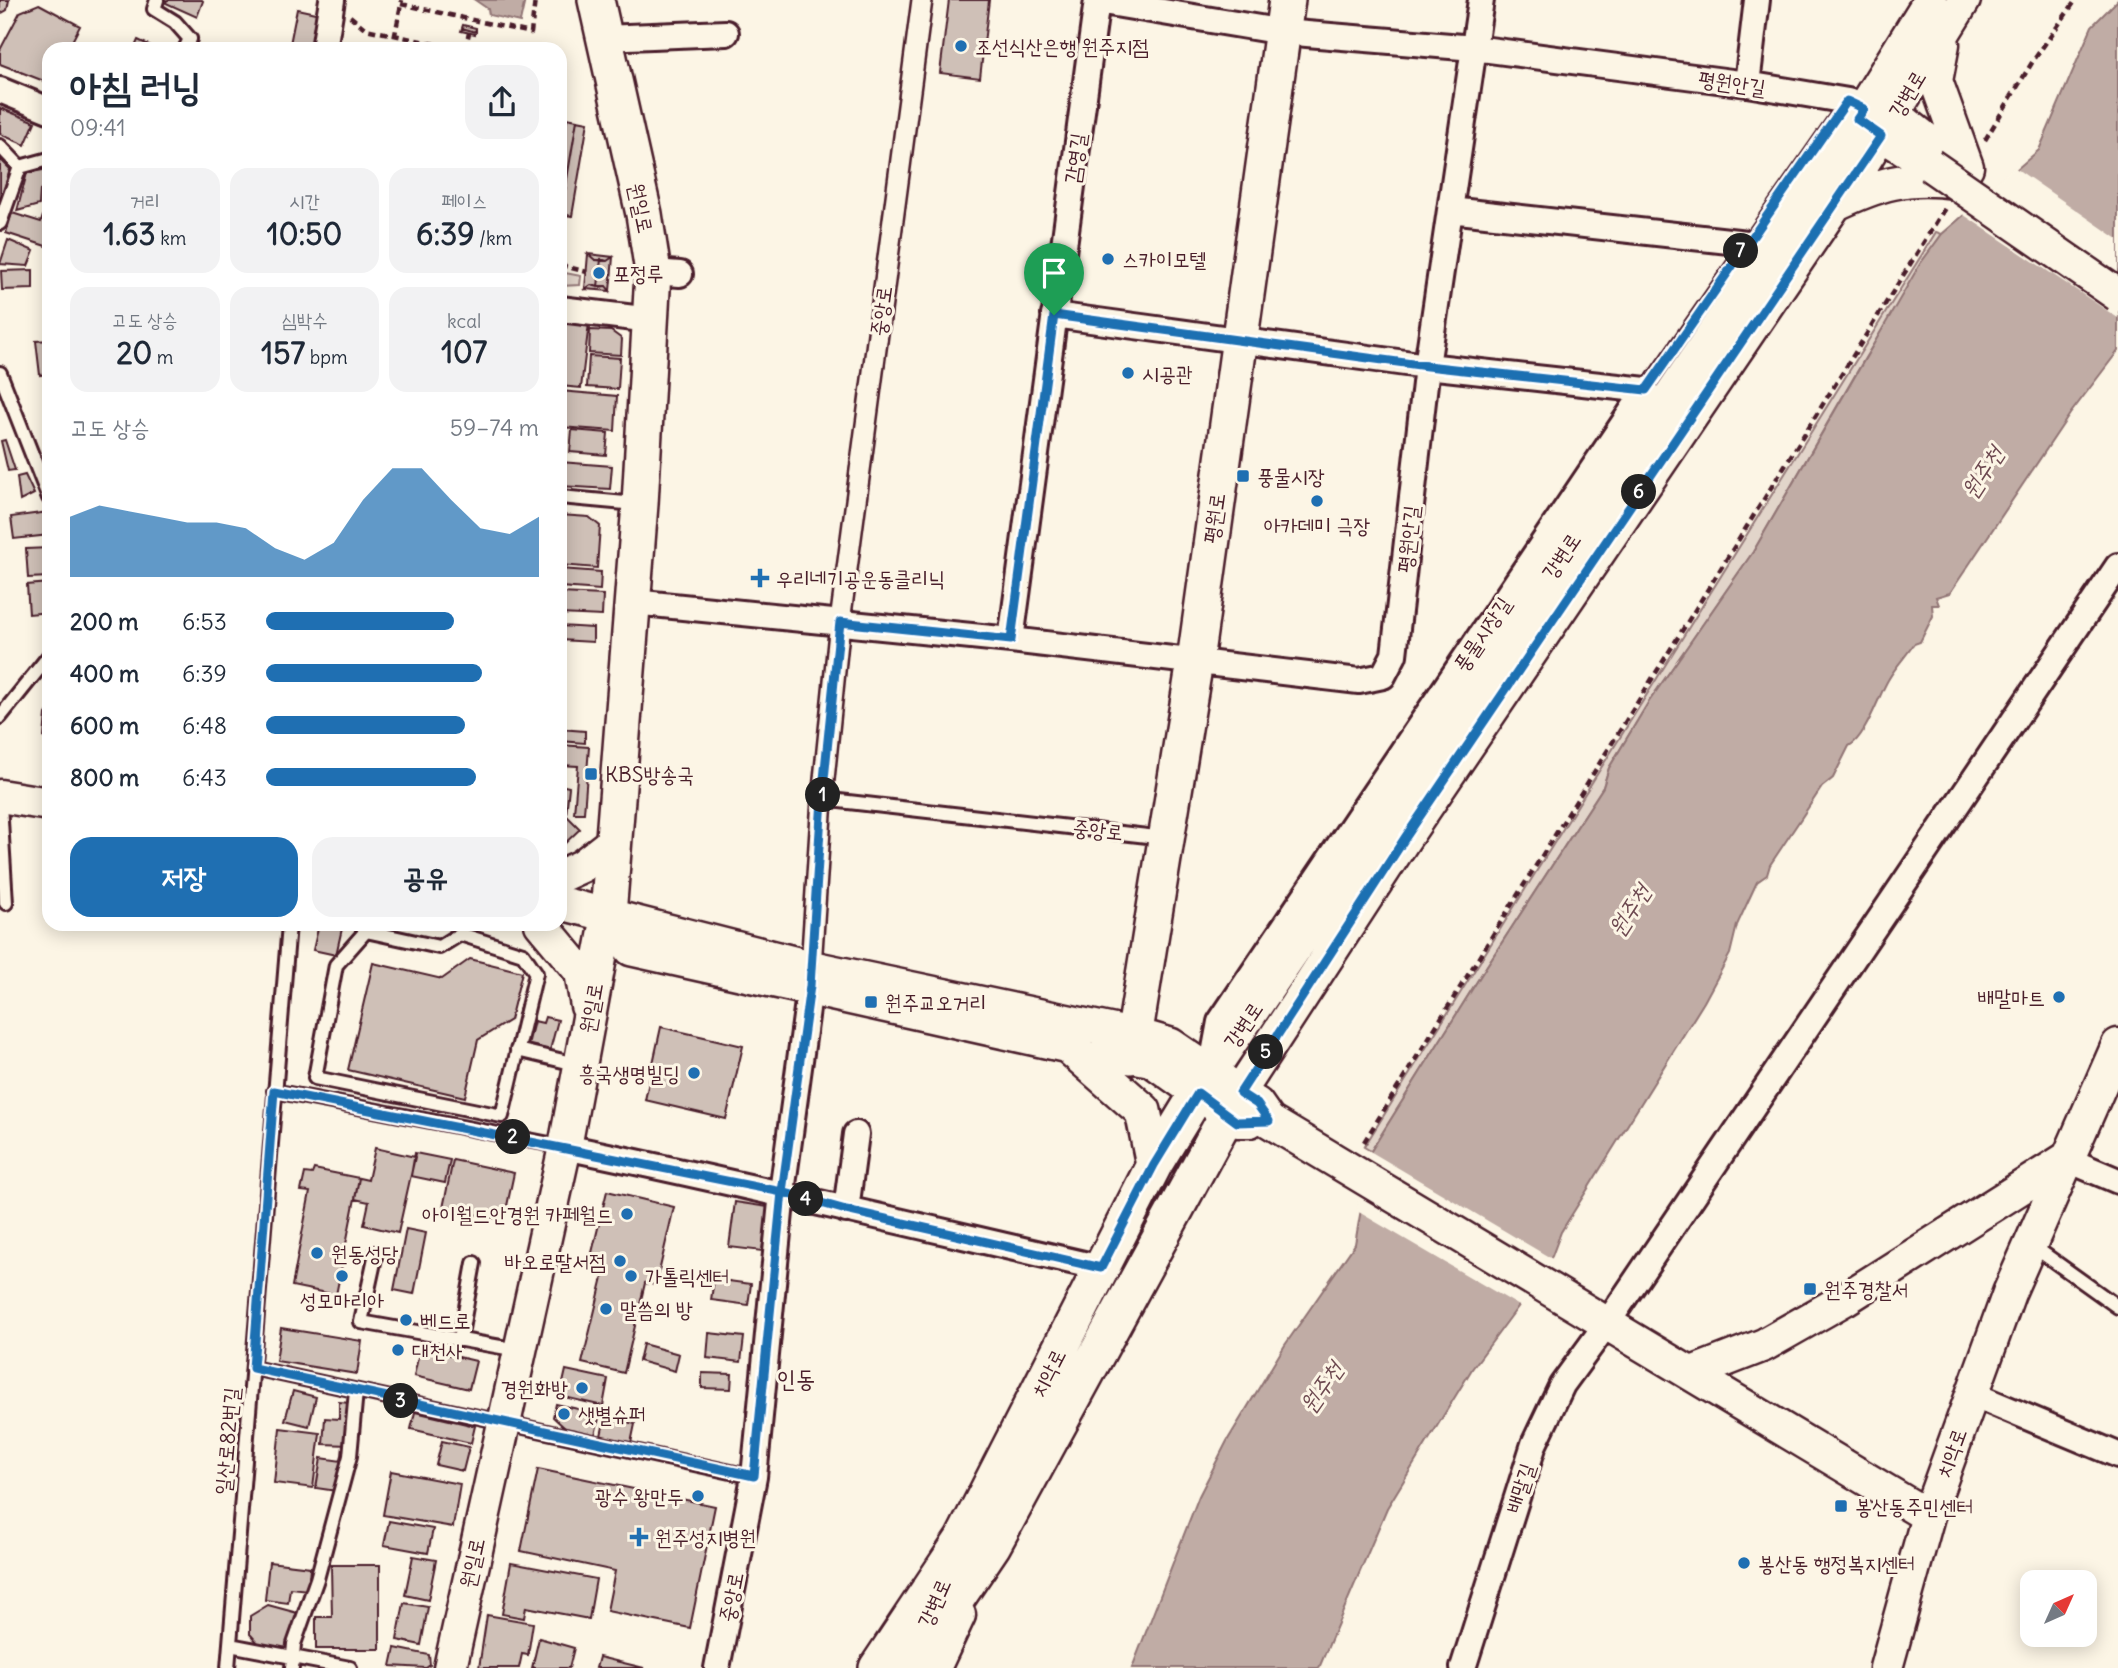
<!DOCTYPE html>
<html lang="ko">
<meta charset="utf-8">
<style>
body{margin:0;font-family:Delius,"Poor Story",sans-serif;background:#f2f2f3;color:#1f2937;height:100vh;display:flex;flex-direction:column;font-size:26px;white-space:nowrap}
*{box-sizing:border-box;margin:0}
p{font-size:23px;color:#747a83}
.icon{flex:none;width:38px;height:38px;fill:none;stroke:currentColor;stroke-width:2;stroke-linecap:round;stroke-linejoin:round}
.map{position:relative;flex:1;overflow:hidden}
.drawer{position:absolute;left:42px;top:42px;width:525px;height:889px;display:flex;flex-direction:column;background:#fff;border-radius:21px;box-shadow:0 4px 18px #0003}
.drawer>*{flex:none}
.needle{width:46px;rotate:45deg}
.controls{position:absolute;left:2020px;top:1570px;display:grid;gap:14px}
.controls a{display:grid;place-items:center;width:77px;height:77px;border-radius:14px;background:#fff;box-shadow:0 4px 18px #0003;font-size:35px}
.pin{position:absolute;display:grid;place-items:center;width:60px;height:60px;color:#fff;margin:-72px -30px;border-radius:50% 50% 50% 0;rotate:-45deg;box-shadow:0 0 7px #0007}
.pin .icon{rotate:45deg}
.km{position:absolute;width:35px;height:35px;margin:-18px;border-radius:50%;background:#222;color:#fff;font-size:19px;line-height:35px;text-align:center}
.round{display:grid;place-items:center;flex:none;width:74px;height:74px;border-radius:21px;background:#f2f2f3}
.overview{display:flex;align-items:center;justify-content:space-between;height:119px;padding:0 28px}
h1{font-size:38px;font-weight:800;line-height:52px}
.stats{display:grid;grid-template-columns:repeat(3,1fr);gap:10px;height:119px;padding:7px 28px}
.stats div{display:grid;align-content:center;border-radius:18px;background:#f2f2f3;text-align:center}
.stats b{font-size:30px;font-weight:800}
.stats small{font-size:19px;font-weight:400}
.stats p{font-size:19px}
.chart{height:196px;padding:14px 28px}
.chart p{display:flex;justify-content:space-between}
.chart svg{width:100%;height:126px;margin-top:7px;fill:#1f6fb2;opacity:.7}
.action{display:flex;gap:14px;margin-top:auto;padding:14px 28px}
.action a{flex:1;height:80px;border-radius:21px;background:#1f6fb2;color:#fff;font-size:28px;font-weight:800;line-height:80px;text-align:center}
.action a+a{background:#f2f2f3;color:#1f2937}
ul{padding:0 28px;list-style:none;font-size:23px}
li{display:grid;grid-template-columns:112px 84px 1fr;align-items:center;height:52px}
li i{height:18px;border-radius:9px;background:#1f6fb2}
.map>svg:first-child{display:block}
.green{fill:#e2d5ca;stroke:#967a7a;stroke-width:2}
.water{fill:#c0aca5;stroke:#917474;stroke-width:2}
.pier{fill:#fcf5e5}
.building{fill:#cfc0b7;stroke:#4a1f2b;stroke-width:2}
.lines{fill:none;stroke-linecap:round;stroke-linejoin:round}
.service-casing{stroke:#4a1f2b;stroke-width:18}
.pedestrian-casing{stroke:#4a1f2b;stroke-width:24}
.minor-casing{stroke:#4a1f2b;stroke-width:30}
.tertiary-casing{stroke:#4a1f2b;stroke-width:37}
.secondary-casing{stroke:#4a1f2b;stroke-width:40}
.path{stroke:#4a1f2b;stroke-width:4.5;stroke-dasharray:7 5;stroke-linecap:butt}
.service{stroke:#fcf5e5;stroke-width:12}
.pedestrian{stroke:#fcf5e5;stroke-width:19}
.minor{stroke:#fcf5e5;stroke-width:24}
.tertiary{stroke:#fcf5e5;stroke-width:32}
.secondary{stroke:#fcf5e5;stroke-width:35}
.tertiary-bridge-casing{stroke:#4a1f2b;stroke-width:37;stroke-linecap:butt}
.tertiary-bridge{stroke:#fcf5e5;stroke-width:32}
.route-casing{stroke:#fff;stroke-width:14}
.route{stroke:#1f6fb2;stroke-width:9}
.poi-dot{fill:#1f6fb2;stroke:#fcf5e5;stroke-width:2.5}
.labels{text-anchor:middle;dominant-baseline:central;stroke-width:6;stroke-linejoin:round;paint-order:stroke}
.poi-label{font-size:21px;fill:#4a1f2b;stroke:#fcf5e5;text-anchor:start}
.street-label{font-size:21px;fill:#4a1f2b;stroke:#fcf5e5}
.water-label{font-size:23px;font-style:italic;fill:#6d4950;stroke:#fcf5e5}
.quarter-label{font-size:24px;fill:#4a1f2b;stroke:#fcf5e5}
</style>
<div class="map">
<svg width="2118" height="1668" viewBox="0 0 2118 1668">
<rect width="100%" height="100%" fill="#fcf5e5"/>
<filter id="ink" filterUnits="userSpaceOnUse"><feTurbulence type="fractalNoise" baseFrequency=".0143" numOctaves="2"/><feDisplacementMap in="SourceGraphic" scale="14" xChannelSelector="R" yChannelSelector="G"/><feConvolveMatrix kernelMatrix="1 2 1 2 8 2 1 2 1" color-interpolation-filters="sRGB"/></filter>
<g filter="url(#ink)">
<path class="green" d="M 1936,232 L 1942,234 L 1865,358 L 1753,552 L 1648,703 L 1609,768 L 1603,787 L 1486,967 L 1371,1151 L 1364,1147 Z
M 560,272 L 581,276 L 580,285 L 560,286 Z"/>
<path class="water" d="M 475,0 L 525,0 L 520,22 L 489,15 L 488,9 Z
M 2118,0 L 2118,351 L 2070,414 L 1950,593 L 1936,597 L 1939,605 L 1932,605 L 1933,616 L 1920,642 L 1914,644 C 1906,656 1895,667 1888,680 C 1879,695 1865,739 1849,746 L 1833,778 L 1822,787 L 1770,865 L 1767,875 L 1757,882 L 1737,925 L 1730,954 L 1704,1002 L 1561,1232 L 1552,1256 L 1529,1292 L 1472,1369 L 1387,1508 L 1319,1668 L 1132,1668 L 1199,1496 L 1227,1441 L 1285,1345 L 1355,1244 L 1371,1151 L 1486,967 L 1603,787 L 1609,768 L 1648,703 L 1753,552 L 1920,264 L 1942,234 L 2039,150 L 2092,26 Z"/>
<path class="pier" d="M 2014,167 L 2118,239 L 2118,318 L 1961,213 Z
M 1368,1150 L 1554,1260 L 1521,1307 L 1357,1211 Z"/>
<path class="building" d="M 0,0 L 9,0 L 7,10 L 0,14 Z
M 167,0 L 202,0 L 203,1 L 197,17 L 166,3 Z
M 949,0 L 989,0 L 980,78 L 940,73 Z
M 39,4 L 80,26 L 68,49 L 49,49 L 49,83 L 0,64 L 0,50 L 20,12 Z
M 297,9 L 320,14 L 315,49 L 289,49 Z
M 463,25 L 476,28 L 475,34 L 461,31 Z
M 463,25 L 476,28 L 476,32 L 462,28 Z
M 138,40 L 157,49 L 134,49 Z
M 0,108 L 35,122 L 25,145 L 0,134 Z
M 567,118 L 588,122 L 572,216 L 560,214 L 560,156 Z
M 567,118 L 577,120 L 561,214 L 560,156 Z
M 577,120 L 588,122 L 572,216 L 561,214 Z
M 0,159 L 10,169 L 0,204 Z
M 48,169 L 49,188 L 40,190 L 39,205 L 17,211 L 27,173 Z
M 12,213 L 41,222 L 43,216 L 49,218 L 49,247 L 6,233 Z
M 8,240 L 34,251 L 28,266 L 0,264 Z
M 588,254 L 613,257 L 610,291 L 585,289 Z
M 588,254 L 613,257 L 607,261 L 595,260 Z
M 588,254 L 595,260 L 601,259 L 598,287 L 591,285 L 585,289 Z
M 613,257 L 612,269 L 610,291 L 606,286 L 598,287 L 601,259 L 607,261 Z
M 33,270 L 33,289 L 2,290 L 1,271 Z
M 591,285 L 606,286 L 610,291 L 585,289 Z
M 560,320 L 589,323 L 581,388 L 560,386 Z
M 590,330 L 611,331 L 622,339 L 621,355 L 589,353 Z
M 49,340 L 49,385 L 47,374 L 40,375 L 36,341 Z
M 589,356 L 620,358 L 618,389 L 587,387 Z
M 560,391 L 617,396 L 615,431 L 560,427 Z
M 572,430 L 608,433 L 606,455 L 570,452 Z
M 5,440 L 15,470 L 8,471 L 1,441 Z
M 560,462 L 612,466 L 610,489 L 560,486 Z
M 25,475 L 34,494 L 20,501 L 17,477 Z
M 49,512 L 49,535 L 14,539 L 11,517 Z
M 560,515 L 589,517 L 600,526 L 597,568 L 560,565 Z
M 49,548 L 49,577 L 28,578 L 26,549 Z
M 560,569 L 601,572 L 600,590 L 560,587 Z
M 49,583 L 49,612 L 29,614 L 27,585 Z
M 560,593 L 603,595 L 602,616 L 560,614 Z
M 560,626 L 593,628 L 593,642 L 560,640 Z
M 49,710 L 49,739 L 44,738 L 46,714 Z
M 560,729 L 585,731 L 585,743 L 560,741 Z
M 560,745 L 589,747 L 584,813 L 574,813 L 578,766 L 560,765 Z
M 560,785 L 569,787 L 566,815 L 580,829 L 560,848 Z
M 319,924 L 343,924 L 336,955 L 313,950 Z
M 470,959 L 522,972 L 510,1020 L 478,1040 L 465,1097 L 348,1070 L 373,963 L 442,979 Z
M 545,1017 L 558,1020 L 550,1050 L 528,1045 L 534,1021 L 543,1023 Z
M 661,1027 L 743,1046 L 726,1119 L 645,1100 Z
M 375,1148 L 415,1157 L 398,1233 L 364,1225 L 369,1202 L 355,1199 L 359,1178 L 368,1180 Z
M 415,1153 L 450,1160 L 445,1183 L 411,1176 Z
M 453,1160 L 514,1173 L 504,1220 L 443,1208 Z
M 314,1169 L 359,1178 L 336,1295 L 292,1286 L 310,1192 L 301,1191 L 305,1173 L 312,1174 Z
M 607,1191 L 674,1207 L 656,1285 L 645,1283 L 624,1373 L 582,1363 L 605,1269 L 589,1265 Z
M 735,1202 L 768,1207 L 762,1251 L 729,1247 Z
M 406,1229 L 426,1233 L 414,1294 L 394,1290 Z
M 714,1279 L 751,1284 L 748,1305 L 711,1300 Z
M 281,1328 L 362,1341 L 357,1374 L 276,1361 Z
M 709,1333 L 744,1337 L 741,1362 L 707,1358 Z
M 643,1344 L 679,1354 L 675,1371 L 639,1361 Z
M 420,1348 L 476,1361 L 469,1389 L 414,1376 Z
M 566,1370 L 608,1379 L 603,1406 L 560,1396 Z
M 702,1373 L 732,1374 L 731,1389 L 702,1388 Z
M 293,1391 L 316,1397 L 309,1426 L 285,1420 Z
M 339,1402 L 350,1403 L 348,1445 L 323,1444 L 325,1418 L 339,1419 Z
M 556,1404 L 600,1414 L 595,1435 L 565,1428 L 553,1417 Z
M 415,1412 L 475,1426 L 471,1443 L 411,1429 Z
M 605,1417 L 635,1424 L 631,1443 L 601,1436 Z
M 280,1428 L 320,1433 L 313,1488 L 274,1483 Z
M 442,1441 L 469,1447 L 463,1471 L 436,1465 Z
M 321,1458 L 342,1461 L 337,1491 L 316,1488 Z
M 538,1469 L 715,1506 L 690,1628 L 607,1611 L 615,1571 L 521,1551 Z
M 391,1471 L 460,1484 L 453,1527 L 383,1515 Z
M 389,1521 L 433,1529 L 428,1553 L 384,1545 Z
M 413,1556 L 436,1560 L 428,1600 L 405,1595 Z
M 269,1562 L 310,1567 L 308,1590 L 290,1588 L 288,1603 L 265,1600 Z
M 511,1563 L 596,1579 L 589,1619 L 526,1607 L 524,1618 L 502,1614 Z
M 331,1565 L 380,1565 L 380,1649 L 316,1649 L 316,1617 L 332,1617 Z
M 404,1603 L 428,1607 L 421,1645 L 397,1640 Z
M 268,1605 L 301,1614 L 291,1653 L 259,1644 L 250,1634 L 250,1616 Z
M 487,1615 L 533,1623 L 528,1655 L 522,1654 L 519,1668 L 479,1668 Z
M 539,1638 L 574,1648 L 569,1668 L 532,1668 Z
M 395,1648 L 429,1655 L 430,1665 L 426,1668 L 391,1666 Z
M 599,1657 L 644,1668 L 596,1668 Z"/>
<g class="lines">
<g class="service-casing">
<path id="service" d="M 157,0 L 154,9 L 175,22 L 190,39 L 185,49
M 0,146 L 20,167
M 0,223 L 20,167 L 49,159
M 0,373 L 49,498
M 1646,390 L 1848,101
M 560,497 L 636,504
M 0,717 L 49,656
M 822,799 L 1165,838
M 0,804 L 6,903
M 366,931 L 439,947 L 460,934 L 523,954 L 536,973 L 502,1116 L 315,1078 L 336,965 Z
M 517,1050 L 580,1065
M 274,1091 L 565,1147
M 2030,1244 L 2118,1307
M 376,1253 L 361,1322 L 518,1350
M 460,1340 L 474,1263
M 253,1368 L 754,1477
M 230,1645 L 350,1668
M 228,1668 L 289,924
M 292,1668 L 294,1644 L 317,1579 L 350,1456 L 356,1391"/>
</g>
<g class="pedestrian-casing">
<path id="pedestrian" d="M 811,967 L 822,799 L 840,622 L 922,0"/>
</g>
<g class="minor-casing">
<path id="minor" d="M 1097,1 L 1283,32 L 1474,48 L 1747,84 L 1848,101 L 1864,109
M 603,38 L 726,33
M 324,49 L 332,0
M 1747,84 L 1757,0
M 0,90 L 49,110
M 1450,210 L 1747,243
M 653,272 L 680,274
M 560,309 L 651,320
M 1054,315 L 1427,366 L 1646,390 L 1220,1022 L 1212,1065
M 633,602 L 1011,640 L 1359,681 L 1383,676 L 1394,655 L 1427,366 L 1481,0
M 1011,640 L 1097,0
M 565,1147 C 745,1184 922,1227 1101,1268
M 2066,1159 L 2118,1181
M 846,1210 L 856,1134
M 1972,1394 L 2118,1455
M 717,1668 L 754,1477 L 782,1192 L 810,987
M 1463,1668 L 1534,1444 L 1562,1385 L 1608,1322 L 2118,566"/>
</g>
<g class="tertiary-casing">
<path id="tertiary" d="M 1943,44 L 1936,81 L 1967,167
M 1878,101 L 1940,150
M 1863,123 L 1930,165
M 1834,205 C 1878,184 1906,175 1955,182
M 0,796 L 49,804
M 560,876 L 582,866 L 614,841
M 560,903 L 811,967 L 1133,1035
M 541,924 L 581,972 L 587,1006
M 1106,1051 L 1151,1060 L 1237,1121 L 1250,1121
M 1210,1073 L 1834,155 L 1930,0
M 1692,1373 L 1764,1345 L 1845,1299 L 2066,1159
M 1928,1516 L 1269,1121 L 1257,1104 L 1239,1093 L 1405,838 L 1858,171 L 1964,0
M 450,1668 L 565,1147 L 608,915
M 934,1668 L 959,1615
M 1886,1668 L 1928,1516 L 2009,1293 L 2118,1045"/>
</g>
<g class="secondary-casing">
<path id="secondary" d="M 596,0 L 644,214 L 653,272 L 640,504 L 608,915 L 632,948 L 1068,1045 L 1143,1111 L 1154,1165
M 1131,1056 L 1195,661 L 1287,0
M 877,1668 L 963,1539 L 1154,1165 L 1210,1073
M 910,1668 L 993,1545 L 1239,1093 L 1170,1046 L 1133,1035"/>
</g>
<path class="path" d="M 401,4 L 531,33 L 535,0
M 399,14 L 402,0
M 350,16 L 366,29 L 458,49
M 392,49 L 399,15
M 465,49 L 469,33
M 1985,140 L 2033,61 L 2076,0
M 560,265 L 587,272
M 1364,1142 L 1945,208"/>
<use href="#service" class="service"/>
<use href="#pedestrian" class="pedestrian"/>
<use href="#minor" class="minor"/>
<use href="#tertiary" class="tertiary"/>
<use href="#secondary" class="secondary"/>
<g class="tertiary-bridge-casing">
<path id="tertiary-bridge" d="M 1930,165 L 2118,295"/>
</g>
<use href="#tertiary-bridge" class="tertiary-bridge"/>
</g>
</g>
<g class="lines" filter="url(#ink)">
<g class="route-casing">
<path id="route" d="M 1054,315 L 1011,640 L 840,622 L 822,799 L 810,986 L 782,1192 L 274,1091 L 253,1368 L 754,1476 L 782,1192 L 846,1210 L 1101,1268 L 1154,1165 L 1198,1093 L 1237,1122 L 1269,1121 L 1257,1104 L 1240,1093 L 1405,838 L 1881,136 L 1857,119 L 1864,109 L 1847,101 L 1646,390 L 1427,366 L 1054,315"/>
</g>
<use href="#route" class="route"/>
</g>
<g class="poi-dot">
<circle cx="961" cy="46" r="7"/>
<circle cx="1108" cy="259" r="7"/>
<circle cx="599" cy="273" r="7"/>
<circle cx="1128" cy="373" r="7"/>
<rect x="1236" y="469" width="14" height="14" rx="3.5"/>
<circle cx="1317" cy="501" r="7"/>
<path d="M756.5 567.5h7v7h7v7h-7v7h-7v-7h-7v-7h7z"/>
<rect x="584" y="767" width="14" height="14" rx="3.5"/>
<circle cx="2059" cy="997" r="7"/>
<rect x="864" y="995" width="14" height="14" rx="3.5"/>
<circle cx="694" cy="1073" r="7"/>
<circle cx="627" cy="1214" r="7"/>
<circle cx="317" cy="1253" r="7"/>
<circle cx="620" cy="1261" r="7"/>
<circle cx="342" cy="1276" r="7"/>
<circle cx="631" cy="1276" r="7"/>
<rect x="1803" y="1282" width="14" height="14" rx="3.5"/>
<circle cx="606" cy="1309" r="7"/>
<circle cx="406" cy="1320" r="7"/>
<circle cx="398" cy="1350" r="7"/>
<circle cx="582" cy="1388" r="7"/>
<circle cx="564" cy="1414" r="7"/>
<circle cx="698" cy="1496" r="7"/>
<rect x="1834" y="1499" width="14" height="14" rx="3.5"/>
<path d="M635.5 1526.5h7v7h7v7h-7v7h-7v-7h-7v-7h7z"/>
<circle cx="1744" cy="1563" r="7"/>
</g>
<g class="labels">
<g class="poi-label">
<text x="975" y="46">조선식산은행 원주지점</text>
<text x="1122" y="259">스카이모텔</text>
<text x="613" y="273">포정루</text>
<text x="1142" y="373">시공관</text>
<text x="1257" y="476">풍물시장</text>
<text x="1317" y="525" text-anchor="middle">아카데미 극장</text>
<text x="776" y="578">우리네기공운동클리닉</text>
<text x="605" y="774">KBS방송국</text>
<text x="2045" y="997" text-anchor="end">배말마트</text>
<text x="885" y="1002">원주교오거리</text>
<text x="680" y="1073" text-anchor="end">흥국생명빌딩</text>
<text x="613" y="1214" text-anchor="end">아이월드안경원 카페월드</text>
<text x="331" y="1253">원동성당</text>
<text x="606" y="1261" text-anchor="end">바오로딸서점</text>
<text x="645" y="1276">가톨릭센터</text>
<text x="1824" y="1289">원주경찰서</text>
<text x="342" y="1300" text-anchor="middle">성모마리아</text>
<text x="620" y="1309">말씀의 방</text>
<text x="420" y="1320">베드로</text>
<text x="412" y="1350">대천사</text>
<text x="568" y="1388" text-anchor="end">경원화방</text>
<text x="578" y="1414">샛별슈퍼</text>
<text x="684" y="1496" text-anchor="end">광수 왕만두</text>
<text x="1855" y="1506">봉산동주민센터</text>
<text x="655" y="1537">원주성지병원</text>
<text x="1758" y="1563">봉산동 행정복지센터</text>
</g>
<g class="street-label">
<text transform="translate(1732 83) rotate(8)">평원안길</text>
<text transform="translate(1907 94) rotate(-59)">강변로</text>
<text transform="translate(1075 158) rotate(-82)">감영길</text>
<text transform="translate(641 208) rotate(78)">원일로</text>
<text transform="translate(881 311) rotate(-82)">중앙로</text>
<text transform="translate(1214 518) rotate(-82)">평원로</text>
<text transform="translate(1408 539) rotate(-84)">평원안길</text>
<text transform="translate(1561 556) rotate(-56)">강변로</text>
<text transform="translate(1482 634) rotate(-56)">풍물시장길</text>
<text transform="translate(1098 830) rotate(6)">중앙로</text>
<text transform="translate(591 1008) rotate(-80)">원일로</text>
<text transform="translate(1243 1025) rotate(-56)">강변로</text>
<text transform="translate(1048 1373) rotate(-63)">치악로</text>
<text transform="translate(227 1441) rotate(-85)">일산로82번길</text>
<text transform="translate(1951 1453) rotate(-70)">치악로</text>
<text transform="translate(1520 1488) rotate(-72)">배말길</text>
<text transform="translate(472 1563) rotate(-78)">원일로</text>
<text transform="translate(731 1597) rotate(-79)">중앙로</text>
<text transform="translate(934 1603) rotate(-66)">강변로</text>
</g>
<g class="water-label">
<text transform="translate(1982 472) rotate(-57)">원주천</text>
<text transform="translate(1629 910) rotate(-57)">원주천</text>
<text transform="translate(1321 1387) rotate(-55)">원주천</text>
</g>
<g class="quarter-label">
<text x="796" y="1378">인동</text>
</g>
</g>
</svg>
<div class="controls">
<a><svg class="needle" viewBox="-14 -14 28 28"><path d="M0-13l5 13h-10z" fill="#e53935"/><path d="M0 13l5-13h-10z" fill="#747a83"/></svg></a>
</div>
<div class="pin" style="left:1054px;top:315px;background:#1e9e55"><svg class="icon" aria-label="arrive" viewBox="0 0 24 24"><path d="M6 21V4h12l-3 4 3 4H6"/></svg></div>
<b class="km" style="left:823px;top:795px">1</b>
<b class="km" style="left:513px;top:1137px">2</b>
<b class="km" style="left:401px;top:1401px">3</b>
<b class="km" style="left:806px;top:1199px">4</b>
<b class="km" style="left:1266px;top:1052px">5</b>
<b class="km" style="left:1639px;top:492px">6</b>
<b class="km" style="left:1741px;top:251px">7</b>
<section class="drawer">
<div class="overview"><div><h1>아침 러닝</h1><p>09:41</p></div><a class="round"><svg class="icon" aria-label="share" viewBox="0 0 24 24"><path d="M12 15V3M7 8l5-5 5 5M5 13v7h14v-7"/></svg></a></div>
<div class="stats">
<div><p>거리</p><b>1.63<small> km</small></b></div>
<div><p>시간</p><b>10:50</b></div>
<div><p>페이스</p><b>6:39<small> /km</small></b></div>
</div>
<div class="stats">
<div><p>고도 상승</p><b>20<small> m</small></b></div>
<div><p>심박수</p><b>157<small> bpm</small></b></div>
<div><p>kcal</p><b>107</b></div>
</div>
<div class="chart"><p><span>고도 상승</span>59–74 m</p>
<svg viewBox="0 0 160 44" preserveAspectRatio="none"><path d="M0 44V23L10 19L20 21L30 23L40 25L50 25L60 27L70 34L80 38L90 32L100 17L110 6L120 6L130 17L140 27L150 29L160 23V44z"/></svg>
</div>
<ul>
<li><b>200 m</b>6:53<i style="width:69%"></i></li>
<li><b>400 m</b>6:39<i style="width:79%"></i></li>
<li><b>600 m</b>6:48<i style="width:73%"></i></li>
<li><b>800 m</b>6:43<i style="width:77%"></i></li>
</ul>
<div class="action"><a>저장</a><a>공유</a></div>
</section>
</div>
